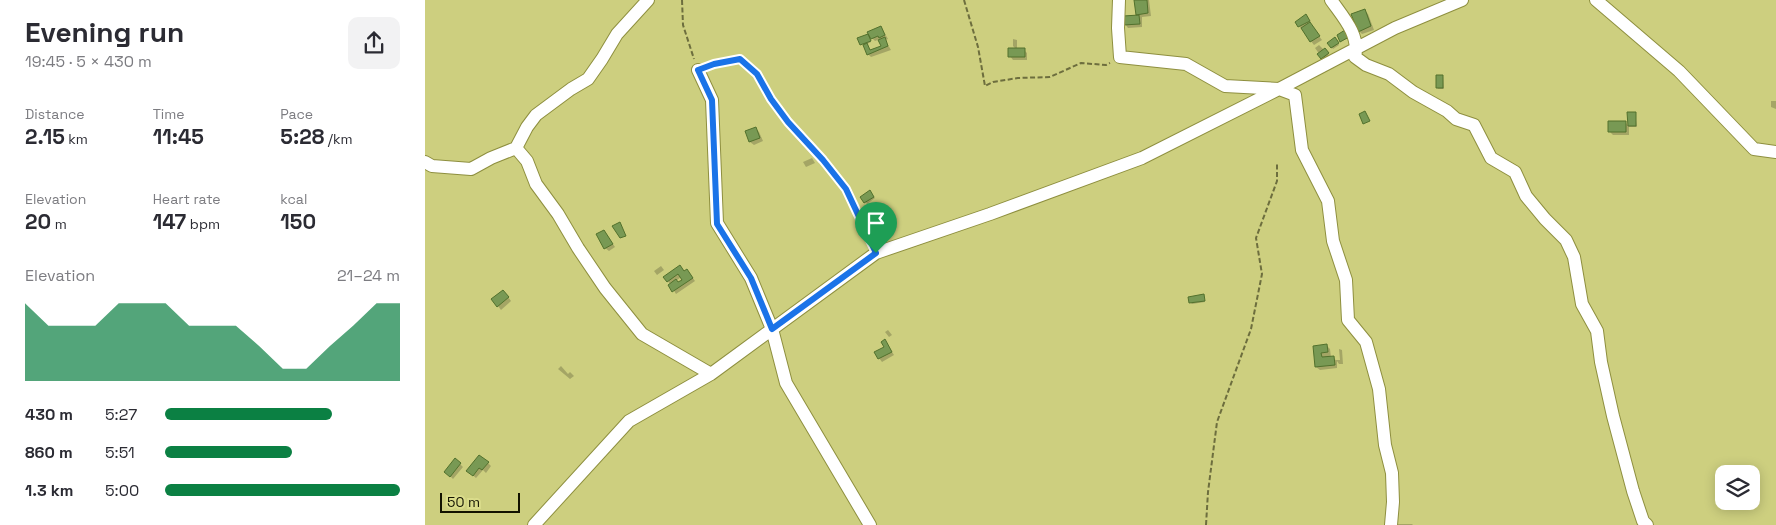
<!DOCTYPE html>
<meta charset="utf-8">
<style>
body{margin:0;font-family:"Space Grotesk",sans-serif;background:#f2f2f3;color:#2b2b33;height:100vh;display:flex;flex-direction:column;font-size:19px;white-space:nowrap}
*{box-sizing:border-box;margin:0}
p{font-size:16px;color:#7c7c81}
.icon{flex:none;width:28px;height:28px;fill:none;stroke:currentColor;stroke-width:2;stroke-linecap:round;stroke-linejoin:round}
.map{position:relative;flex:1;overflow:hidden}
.drawer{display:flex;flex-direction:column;background:#fff;width:425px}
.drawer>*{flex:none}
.controls{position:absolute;left:1290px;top:465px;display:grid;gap:10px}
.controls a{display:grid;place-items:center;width:45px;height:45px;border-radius:10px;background:#fff;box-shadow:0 2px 12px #0003;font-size:25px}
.scale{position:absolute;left:15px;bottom:12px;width:80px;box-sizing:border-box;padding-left:5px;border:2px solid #121200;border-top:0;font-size:14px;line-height:18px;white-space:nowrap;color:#121200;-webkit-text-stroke:4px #dadc8b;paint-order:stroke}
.pin{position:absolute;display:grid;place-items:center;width:42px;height:42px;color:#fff;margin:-51px -21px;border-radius:50% 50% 50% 0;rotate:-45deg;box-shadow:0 0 5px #0007}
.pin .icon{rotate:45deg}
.round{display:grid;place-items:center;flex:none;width:52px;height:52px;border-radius:10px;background:#f2f2f3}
.headline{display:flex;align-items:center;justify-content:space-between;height:85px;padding:0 25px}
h1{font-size:28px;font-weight:800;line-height:38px}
.stats{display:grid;grid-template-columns:repeat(3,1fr);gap:8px;height:85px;padding:5px 25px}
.stats div{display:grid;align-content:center}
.stats b{font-size:21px;font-weight:800}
.stats small{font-size:14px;font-weight:400}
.stats p{font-size:14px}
.chart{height:140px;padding:10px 25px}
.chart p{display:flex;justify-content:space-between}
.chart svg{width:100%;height:90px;margin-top:5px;fill:#0b8043;opacity:.7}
ul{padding:0 25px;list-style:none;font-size:16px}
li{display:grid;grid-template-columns:80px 60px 1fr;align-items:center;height:38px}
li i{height:12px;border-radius:6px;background:#0b8043}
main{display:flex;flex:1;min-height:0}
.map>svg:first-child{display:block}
.shadow{fill:#0003;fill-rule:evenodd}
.building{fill:#789954;stroke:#52712d}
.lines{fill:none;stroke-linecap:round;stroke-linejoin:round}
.street-casing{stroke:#8e8f3f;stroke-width:14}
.path{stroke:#6d6e3e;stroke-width:2;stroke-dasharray:5 2.5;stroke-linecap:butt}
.street{stroke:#fff;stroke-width:12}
.route-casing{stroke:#fff;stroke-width:10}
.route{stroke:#1a73e8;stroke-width:6}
</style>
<main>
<section class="drawer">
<div class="headline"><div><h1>Evening run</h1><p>19:45 · 5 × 430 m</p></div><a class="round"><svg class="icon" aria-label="share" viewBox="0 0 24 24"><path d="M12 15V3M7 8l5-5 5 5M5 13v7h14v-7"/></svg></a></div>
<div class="stats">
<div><p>Distance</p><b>2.15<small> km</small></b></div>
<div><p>Time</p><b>11:45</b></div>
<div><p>Pace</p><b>5:28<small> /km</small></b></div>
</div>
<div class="stats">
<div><p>Elevation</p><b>20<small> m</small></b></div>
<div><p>Heart rate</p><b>147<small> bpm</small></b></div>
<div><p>kcal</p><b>150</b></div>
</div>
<div class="chart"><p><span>Elevation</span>21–24 m</p>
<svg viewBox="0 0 160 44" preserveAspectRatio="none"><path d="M0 44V6L10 17L20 17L30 17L40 6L50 6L60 6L70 17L80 17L90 17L100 27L110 38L120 38L130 27L140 17L150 6L160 6V44z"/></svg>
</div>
<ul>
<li><b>430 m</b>5:27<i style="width:71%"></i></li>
<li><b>860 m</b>5:51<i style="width:54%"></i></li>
<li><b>1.3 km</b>5:00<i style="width:100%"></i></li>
</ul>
</section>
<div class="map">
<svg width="1351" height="525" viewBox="0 0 1351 525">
<rect width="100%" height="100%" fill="#cdcf7f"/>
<path class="shadow" d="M 710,0 L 724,0 L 726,16 L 717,17 L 717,27 L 703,28 L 700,24 L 712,17 Z
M 939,10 L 943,14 L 949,30 L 937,34 L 934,31 Z
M 882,17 L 886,22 L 884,23 L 897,40 L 889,45 L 874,26 Z
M 456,27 L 463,39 L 460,40 L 466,50 L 446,57 L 443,54 L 439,45 L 436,44 L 444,37 L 446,42 L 442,44 L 446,51 L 457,46 L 455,39 L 450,41 L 447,38 Z
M 588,39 L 592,40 L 592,49 L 599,50 L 602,53 L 602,60 L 588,60 L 585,56 L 591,49 L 588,46 Z
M 910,39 L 914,45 L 908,49 L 904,43 Z
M 894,45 L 904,55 L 898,59 L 890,48 Z
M 1018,76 L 1019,89 L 1013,89 L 1012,87 Z
M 1346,101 L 1351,101 L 1351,109 L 1346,107 Z
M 1210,113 L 1212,127 L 1204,127 L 1204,135 L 1188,135 L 1185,132 L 1200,122 L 1204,126 Z
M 330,128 L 334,132 L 338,141 L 329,145 L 325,142 L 322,132 Z
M 387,158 L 390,163 L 381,167 L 378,162 Z
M 446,193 L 450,198 L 442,204 L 437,197 Z
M 179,231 L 190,247 L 184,251 L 180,248 Z
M 236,266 L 239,270 L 232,275 L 229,271 Z
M 255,267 L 260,272 L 265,274 L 270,281 L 251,294 L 243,281 ZM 256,277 L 258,280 L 253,283 L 251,281 Z
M 81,294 L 86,301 L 76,310 L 73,306 Z
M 778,296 L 780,302 L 767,304 L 766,303 Z
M 463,330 L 467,335 L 464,337 L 460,332 Z
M 460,341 L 469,355 L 457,362 L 454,358 L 460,347 Z
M 902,346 L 905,349 L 906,358 L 911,360 L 915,360 L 914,349 L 917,350 L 918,364 L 914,364 L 912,361 L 912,368 L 895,370 L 891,367 L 889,347 Z
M 136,366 L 143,374 L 145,372 L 149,376 L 145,379 L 133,369 Z
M 63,463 L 66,466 L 61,473 L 58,470 L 51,478 L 43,471 Z
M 35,464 L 38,467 L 28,479 L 24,475 Z
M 972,524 L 987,524 L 988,525 L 972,525 Z"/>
<path class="building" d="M 709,0 L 722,0 L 723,13 L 711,15 Z
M 940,9 L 946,26 L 933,32 L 926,14 Z
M 881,14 L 885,21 L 873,27 L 870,22 Z
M 714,15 L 715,24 L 698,25 L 698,16 Z
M 885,22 L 895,36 L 885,42 L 876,28 Z
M 456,26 L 460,35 L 454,38 L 453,36 L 446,39 L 442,32 Z
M 920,30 L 924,37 L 915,42 L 912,35 Z
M 443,34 L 446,41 L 435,45 L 432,38 Z
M 460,37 L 463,46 L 442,55 L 438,45 L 442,43 L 445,50 L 456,46 L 453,40 Z
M 910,37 L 914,43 L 906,48 L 902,43 Z
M 583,48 L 600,48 L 600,57 L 583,57 Z
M 900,48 L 904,53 L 896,59 L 892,54 Z
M 1011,75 L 1018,75 L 1018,88 L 1011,88 Z
M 940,111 L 945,121 L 938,124 L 934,114 Z
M 1202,112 L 1211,112 L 1211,126 L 1203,126 Z
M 1183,121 L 1201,121 L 1201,132 L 1183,132 Z
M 331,127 L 335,138 L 324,142 L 320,131 Z
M 445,190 L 449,197 L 439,203 L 435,197 Z
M 195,222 L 201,236 L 195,238 L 187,226 Z
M 179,230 L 188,244 L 179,249 L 171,234 Z
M 255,265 L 259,271 L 262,269 L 268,278 L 247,292 L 243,285 L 251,279 L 253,282 L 257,280 L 253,274 L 242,282 L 238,277 Z
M 78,290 L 84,297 L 72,307 L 66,299 Z
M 779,294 L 780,301 L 764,303 L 763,297 Z
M 460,339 L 467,352 L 453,359 L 449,352 L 459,347 L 456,342 Z
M 902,344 L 903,352 L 896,353 L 897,357 L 909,356 L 910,365 L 890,367 L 888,346 Z
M 54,455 L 64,462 L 57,470 L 54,468 L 48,476 L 41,471 Z
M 30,458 L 36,463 L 25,477 L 19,472 Z"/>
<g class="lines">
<g class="street-casing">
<path id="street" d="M 694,0 L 693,28 L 695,57 L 761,64 L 800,86 L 854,89 L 870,95 L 877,150 L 903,201 L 908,241 L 921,280 L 923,320 L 941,342 L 954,389 L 960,445 L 967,473 L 968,502 L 966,525
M 906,0 C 918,17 935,35 930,57 L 941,65 L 964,74 L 988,92 L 1022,111 L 1031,119 L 1049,125 L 1066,158 L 1090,172 L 1101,196 L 1120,219 L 1141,240 L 1149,257 L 1157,304 L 1172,331 L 1176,362 L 1188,416 L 1208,491 L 1218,521 L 1222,525
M 1171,0 L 1254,71 L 1329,149 L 1351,152
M 273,70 L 287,100 L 292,223 L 326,278 L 347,329 L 361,383 L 445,525
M 91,148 L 102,161 L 111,184 L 133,214 L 153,248 L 180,288 L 217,334 L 286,374
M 0,162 L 7,166 L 46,169 L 66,158 L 91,148 L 102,127 L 111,115 L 146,89 L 163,79 L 177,59 L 192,34 L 223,0
M 109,525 L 204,421 L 286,374 L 451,253 L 565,214 L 717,158 L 854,89 L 970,28 L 1037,0"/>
</g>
<path class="path" d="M 257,0 L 258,25 L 269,59
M 539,0 L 553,47 L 560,86 L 568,82 L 593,78 L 625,77 L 656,63 L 681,65 L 685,63
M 283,67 L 315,59 L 332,73 L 346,99 L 363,122 L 398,160 L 421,189 L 446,242
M 781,525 L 783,492 L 792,422 L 826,329 L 837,274 L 831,238 L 852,181 L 852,163"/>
<use href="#street" class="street"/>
</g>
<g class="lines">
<g class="route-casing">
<path id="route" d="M 315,59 L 332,74 L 346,99 L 363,122 L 398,160 L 421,189 L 451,253 L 347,329 L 326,278 L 292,224 L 287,100 L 273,70 L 289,64 Z"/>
</g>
<use href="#route" class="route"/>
</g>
</svg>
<div class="controls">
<a><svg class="icon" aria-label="layers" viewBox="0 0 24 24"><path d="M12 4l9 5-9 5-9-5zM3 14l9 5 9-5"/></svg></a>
</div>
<div class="scale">50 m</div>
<div class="pin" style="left:451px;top:253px;background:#1e9e55"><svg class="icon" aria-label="arrive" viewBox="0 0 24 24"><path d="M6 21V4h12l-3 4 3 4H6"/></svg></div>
</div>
</main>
